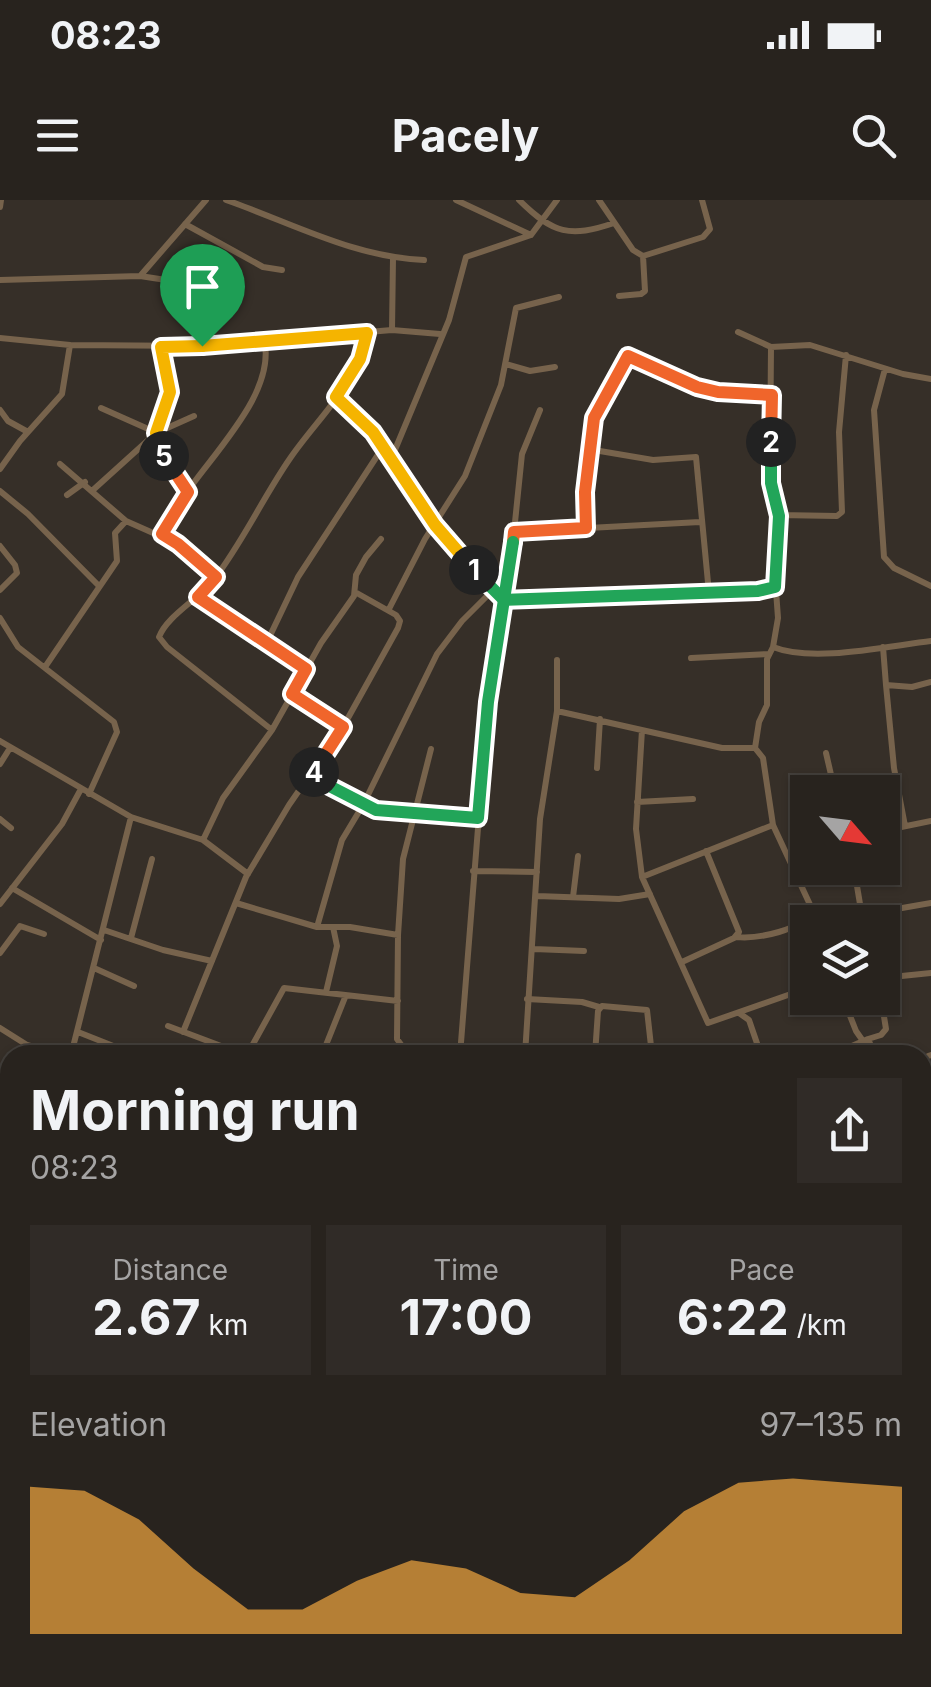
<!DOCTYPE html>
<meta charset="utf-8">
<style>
body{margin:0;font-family:Inter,sans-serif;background:#302b27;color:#f1f3f6;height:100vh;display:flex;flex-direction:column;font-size:38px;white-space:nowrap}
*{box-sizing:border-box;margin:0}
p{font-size:32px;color:#a5a4a4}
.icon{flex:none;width:55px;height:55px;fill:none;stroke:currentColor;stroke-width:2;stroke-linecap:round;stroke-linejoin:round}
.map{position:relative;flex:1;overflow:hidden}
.sheet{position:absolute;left:0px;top:845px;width:932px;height:642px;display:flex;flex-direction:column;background:#28231e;border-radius:30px 30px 0 0;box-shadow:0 2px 8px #0004,0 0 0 2px #44403c}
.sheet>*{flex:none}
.needle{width:65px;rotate:118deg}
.tools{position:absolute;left:790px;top:575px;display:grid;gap:20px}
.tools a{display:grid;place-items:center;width:110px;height:110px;border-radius:0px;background:#28231e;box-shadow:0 2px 8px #0004,0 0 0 2px #44403c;font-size:50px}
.pin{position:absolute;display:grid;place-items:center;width:85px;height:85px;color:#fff;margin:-102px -42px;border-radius:50% 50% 50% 0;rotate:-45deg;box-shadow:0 0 10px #0007}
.pin .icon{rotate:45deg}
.km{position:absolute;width:50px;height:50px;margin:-25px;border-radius:50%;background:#222;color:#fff;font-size:28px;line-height:50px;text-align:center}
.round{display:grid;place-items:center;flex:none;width:105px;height:105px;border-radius:0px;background:#302b27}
.headline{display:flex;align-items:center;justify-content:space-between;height:170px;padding:0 30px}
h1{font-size:55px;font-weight:700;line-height:75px}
.metrics{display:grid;grid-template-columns:repeat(3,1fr);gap:15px;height:170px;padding:10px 30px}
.metrics div{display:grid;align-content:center;border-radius:0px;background:#302b27;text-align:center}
.metrics b{font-size:50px;font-weight:700}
.metrics small{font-size:28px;font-weight:400}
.metrics p{font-size:28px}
.chart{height:280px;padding:20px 30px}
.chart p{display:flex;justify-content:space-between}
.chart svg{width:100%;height:180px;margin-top:10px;fill:#f1a63f;opacity:.7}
.status{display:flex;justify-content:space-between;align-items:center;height:70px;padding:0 50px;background:#28231e;direction:ltr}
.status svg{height:28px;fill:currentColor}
header{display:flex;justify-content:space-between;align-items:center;height:130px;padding:0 30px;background:#28231e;font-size:45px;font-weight:700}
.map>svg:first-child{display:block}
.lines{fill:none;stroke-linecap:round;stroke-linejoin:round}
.minor{stroke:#77634c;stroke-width:6}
.tertiary{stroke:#77634c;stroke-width:8}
.split-1-casing{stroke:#fff;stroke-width:20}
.split-2-casing{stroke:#fff;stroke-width:20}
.split-3-casing{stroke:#fff;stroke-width:20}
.split-4-casing{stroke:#fff;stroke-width:20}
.split-5-casing{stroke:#fff;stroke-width:20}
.split-6-casing{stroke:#fff;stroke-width:20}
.split-1{stroke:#f5b400;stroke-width:12}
.split-2{stroke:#22a559;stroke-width:12}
.split-3{stroke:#f0652b;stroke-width:12}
.split-4{stroke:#22a559;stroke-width:12}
.split-5{stroke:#f0652b;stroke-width:12}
.split-6{stroke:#f5b400;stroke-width:12}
</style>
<div class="status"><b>08:23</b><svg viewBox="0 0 49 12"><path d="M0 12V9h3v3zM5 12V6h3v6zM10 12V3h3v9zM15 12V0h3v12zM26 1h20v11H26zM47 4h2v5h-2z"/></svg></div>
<header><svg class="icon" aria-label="menu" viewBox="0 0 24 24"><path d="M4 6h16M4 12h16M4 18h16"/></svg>Pacely<svg class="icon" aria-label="search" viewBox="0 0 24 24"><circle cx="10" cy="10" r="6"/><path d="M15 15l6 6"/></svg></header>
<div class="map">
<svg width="931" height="1487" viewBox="0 0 931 1487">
<rect width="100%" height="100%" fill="#362f28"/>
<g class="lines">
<path class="minor" d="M 226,0 C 292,23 353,57 424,60
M 456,0 L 531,35
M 519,0 C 553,34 570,38 614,23
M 599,0 L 633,50 L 643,56 L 703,37 L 710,29 L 702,0
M 0,7 L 1,0
M 185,24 L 263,67 L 282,70
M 141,75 L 206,0
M 0,80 L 140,76 L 179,82
M 619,96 L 641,94 L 645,91 L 643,56
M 392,130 L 393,58
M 738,132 L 771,147 L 810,145 L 903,174 L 931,179
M 0,138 L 70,145 L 202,146 L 392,130 L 440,134
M 161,147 L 170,192 L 156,233 L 157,240 L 169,268 L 188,292
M 506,164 L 530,171 L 555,167
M 885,169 L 874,210 L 884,357 L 894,368 L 931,386
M 336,197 C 406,252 434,344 504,400 L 758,391 L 775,387
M 101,208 L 155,232
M 0,210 L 8,221 L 28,232
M 588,249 L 653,260 L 696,257 L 709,393
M 392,257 L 449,120 L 466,57 L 531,35 L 557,0
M 60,264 L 126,321
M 0,269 L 20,241 L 62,194 L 70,145
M 93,290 L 156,233 L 194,216
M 0,291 L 28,314 L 98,385
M 67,295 L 85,282
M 779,315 L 837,316 L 842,312 L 839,232 L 846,155
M 586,328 L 585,292 L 594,218 L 628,157 L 697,187 L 718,192 L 772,195
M 514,332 L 700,322
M 162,335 C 183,277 280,204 264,139
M 0,346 L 15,365 L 17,373 L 0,390
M 199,398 L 305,469
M 389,409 L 425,339 L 465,276 L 501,185 L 516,108 L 559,97
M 0,418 L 18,447 L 114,522 L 117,532 L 89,594
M 267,442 L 298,377 L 383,247
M 773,447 C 813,463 888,446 931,441
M 883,447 L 886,485
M 691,458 L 769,454
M 45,467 L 117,361 L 115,333 L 126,321 L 178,344 L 215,377
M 292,495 L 343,527
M 557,511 L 722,548 L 755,548
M 272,530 L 167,447 L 159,437 C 167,416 197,400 212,382 C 242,344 263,297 291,257 C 317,219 361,180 367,133
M 642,530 L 636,629 L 642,677 L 708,823 L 808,788
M 0,541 L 131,617 L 203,640 L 248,674
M 431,549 L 403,659 L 398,735 L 397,839 L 402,846 L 461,848
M 826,553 L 835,592
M 0,564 L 10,548
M 597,568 L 600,519
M 311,576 L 376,610 L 478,618
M 637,602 L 693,599
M 0,619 L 11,628
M 905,626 L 894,568 L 886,485 L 912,487 L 931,482
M 882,631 L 931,621
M 203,640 L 223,598 L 272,530 L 321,443 L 354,396 L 356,375 L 366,357 L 381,339
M 854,668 L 863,722
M 473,671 L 537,672
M 642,677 L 773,625
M 12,688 L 101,740
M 537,696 L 619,699 L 650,694
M 573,697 L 578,656
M 236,703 L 317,727 L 350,727 L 398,735
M 0,704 L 62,624 L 81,589
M 862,715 L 931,703
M 317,727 L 342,640 L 363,605 L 437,454 L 462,421 L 492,391
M 104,730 L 163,750 L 212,761
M 736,737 C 757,739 804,731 812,709 L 773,625 L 763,558 L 755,548 L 759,522 L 767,505 L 767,459 L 773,447 L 778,418 L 775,377 L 779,315 L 770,264 L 771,147
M 131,738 L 152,659
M 534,749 L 584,751
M 0,753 L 20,726 L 44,734
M 682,762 L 734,738 L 739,732 L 706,651
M 94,768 L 134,786
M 882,778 L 931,773
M 326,792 L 337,746 L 333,727
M 843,798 L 856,831 L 863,841
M 527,799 L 582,802 L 599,807
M 739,813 L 749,820 L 761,855
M 168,826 L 245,855
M 0,828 L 27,845 L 61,855
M 78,832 L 136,855
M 183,832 L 246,677 L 289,605 L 343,527 L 398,428 L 400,421 L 396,415 L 355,392
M 868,839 L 881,835 L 886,829 L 881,798
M 71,855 L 131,617
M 247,855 L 284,788 L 398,801
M 322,855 L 346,795
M 460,855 L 488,502 L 514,332 L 522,254 L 540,210
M 525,855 L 540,619 L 557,511 L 557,460
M 595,855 L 598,811 L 602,806 L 647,810 L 652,855
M 831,855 L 868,839 L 875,855
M 928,856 L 931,855
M 926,959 L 925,1008 L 931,1024
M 0,982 L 10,965
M 922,1037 L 931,1035
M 0,1041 L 10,1040
M 0,1104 L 10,1105
M 922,1110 L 931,1112
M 0,1254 L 10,1256
M 0,1325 L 10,1327
M 922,1328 L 931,1338
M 0,1392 L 10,1392
M 922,1394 L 931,1390
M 0,1454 L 10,1454
M 474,1478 L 475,1487
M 543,1478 L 545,1487
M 605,1478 L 609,1487
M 732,1478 L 741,1484
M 78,1487 L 78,1478
M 146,1487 L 147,1478
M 217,1487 L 217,1478
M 287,1487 L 287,1478
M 353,1487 L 354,1478
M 414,1487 L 415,1478
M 644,1487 L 650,1478
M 739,1487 L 748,1478
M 816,1487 L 822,1478"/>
<path class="tertiary" d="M 0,1002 L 10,1010
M 0,1183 L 10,1183
M 922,1190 L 931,1190"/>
</g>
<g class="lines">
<g class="split-1-casing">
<path id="split-1" d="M 202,146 L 367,133 L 360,159 L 336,197 L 373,232 L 435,325 L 474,370"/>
</g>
<g class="split-2-casing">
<path id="split-2" d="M 474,370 L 504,400 L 758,391 L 775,387 L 779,316 L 771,283 L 771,242"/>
</g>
<g class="split-3-casing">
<path id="split-3" d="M 513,342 L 514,332 L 586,328 L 585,292 L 594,218 L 628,156 L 697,187 L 718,192 L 772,195 L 771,242"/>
</g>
<g class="split-4-casing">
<path id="split-4" d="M 314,572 L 310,576 L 376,610 L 478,618 L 488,502 L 513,342"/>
</g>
<g class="split-5-casing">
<path id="split-5" d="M 164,256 L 188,292 L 162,334 L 178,344 L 216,377 L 198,397 L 306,469 L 292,494 L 343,527 L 314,572"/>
</g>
<g class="split-6-casing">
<path id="split-6" d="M 164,256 L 156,233 L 170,192 L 161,147 L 202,146"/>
</g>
<use href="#split-1" class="split-1"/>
<use href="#split-2" class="split-2"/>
<use href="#split-3" class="split-3"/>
<use href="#split-4" class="split-4"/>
<use href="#split-5" class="split-5"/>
<use href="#split-6" class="split-6"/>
</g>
</svg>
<div class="tools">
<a><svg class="needle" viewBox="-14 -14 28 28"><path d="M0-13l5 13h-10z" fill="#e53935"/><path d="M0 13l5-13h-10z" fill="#a5a4a4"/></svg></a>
<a><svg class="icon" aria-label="layers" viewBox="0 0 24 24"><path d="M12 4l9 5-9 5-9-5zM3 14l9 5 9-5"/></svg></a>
</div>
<div class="pin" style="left:202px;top:146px;background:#1e9e55"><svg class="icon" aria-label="arrive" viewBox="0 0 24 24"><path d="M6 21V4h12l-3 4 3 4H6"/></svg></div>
<b class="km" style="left:474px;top:370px">1</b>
<b class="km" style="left:771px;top:242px">2</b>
<b class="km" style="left:314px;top:572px">4</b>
<b class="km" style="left:164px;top:256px">5</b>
<section class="sheet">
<div class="headline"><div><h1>Morning run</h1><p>08:23</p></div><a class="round"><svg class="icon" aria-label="share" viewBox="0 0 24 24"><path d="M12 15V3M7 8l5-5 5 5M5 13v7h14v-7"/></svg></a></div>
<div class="metrics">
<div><p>Distance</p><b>2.67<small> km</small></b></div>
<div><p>Time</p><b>17:00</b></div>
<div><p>Pace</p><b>6:22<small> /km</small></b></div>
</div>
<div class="chart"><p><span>Elevation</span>97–135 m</p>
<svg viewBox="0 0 160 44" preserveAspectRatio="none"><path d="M0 44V8L10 9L20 16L30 28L40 38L50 38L60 31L70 26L80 28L90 34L100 35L110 26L120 14L130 7L140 6L150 7L160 8V44z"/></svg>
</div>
</section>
</div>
